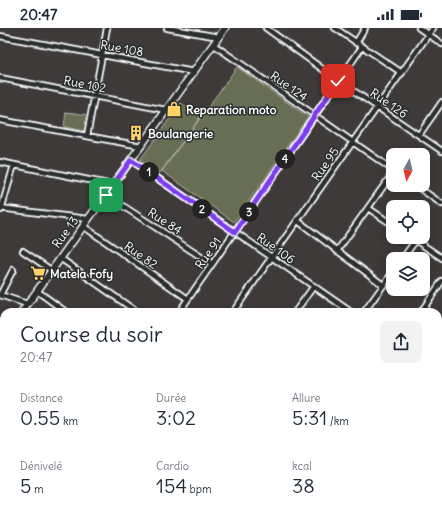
<!DOCTYPE html>
<html lang="fr">
<meta charset="utf-8">
<style>
body{margin:0;font-family:Delius,sans-serif;background:#f2f2f3;color:#1f2937;height:100vh;display:flex;flex-direction:column;font-size:15px;white-space:nowrap}
*{box-sizing:border-box;margin:0}
p{font-size:13px;color:#747a83}
.icon{flex:none;width:22px;height:22px;fill:none;stroke:currentColor;stroke-width:2;stroke-linecap:round;stroke-linejoin:round}
.map{position:relative;flex:1;overflow:hidden}
.side{position:absolute;left:0px;top:280px;width:442px;height:212px;display:flex;flex-direction:column;background:#fff;border-radius:12px 12px 0 0;box-shadow:0 2px 10px #0003}
.side>*{flex:none}
.needle{width:26px;rotate:188deg}
.tools{position:absolute;left:386px;top:120px;display:grid;gap:8px}
.tools a{display:grid;place-items:center;width:44px;height:44px;border-radius:8px;background:#fff;box-shadow:0 2px 10px #0003;font-size:20px}
.pin{position:absolute;display:grid;place-items:center;width:34px;height:34px;color:#fff;margin:-17px;border-radius:8px;box-shadow:0 2px 6px #0006}
.km{position:absolute;width:20px;height:20px;margin:-10px;border-radius:50%;background:#222;color:#fff;font-size:11px;line-height:20px;text-align:center}
.round{display:grid;place-items:center;flex:none;width:42px;height:42px;border-radius:8px;background:#f2f2f3}
.head{display:flex;align-items:center;justify-content:space-between;height:68px;padding:0 20px}
h1{font-size:22px;font-weight:600;line-height:30px}
.metrics{display:grid;grid-template-columns:repeat(3,1fr);gap:6px;height:68px;padding:4px 20px}
.metrics div{display:grid;align-content:center}
.metrics b{font-size:20px;font-weight:600}
.metrics small{font-size:11px;font-weight:400}
.metrics p{font-size:11px}
.status{display:flex;justify-content:space-between;align-items:center;height:28px;padding:0 20px;background:#fff;direction:ltr}
.status svg{height:11px;fill:currentColor}
.map>svg:first-child{display:block}
.green{fill:#676e53;stroke:#b3b6a9}
.lines{fill:none;stroke-linecap:round;stroke-linejoin:round}
.stream{stroke:#96a0aa;stroke-width:1.5}
.minor-casing{stroke:#fff;stroke-width:8}
.tertiary-casing{stroke:#fff;stroke-width:9}
.minor{stroke:#2a2d2e;stroke-width:4.5}
.tertiary{stroke:#2a2d2e;stroke-width:6}
.route-casing{stroke:#fff;stroke-width:8}
.route{stroke:#7c3aed;stroke-width:5}
.labels{text-anchor:middle;dominant-baseline:central;stroke-width:3;stroke-linejoin:round;paint-order:stroke}
.street-label{font-size:12px;fill:#fff;stroke:#2a2d2e}
.poi-label{font-size:12px;font-weight:bold;fill:#fff;stroke:#2a2d2e;text-anchor:start}
</style>
<div class="status"><b>20:47</b><svg viewBox="0 0 49 12"><path d="M0 12V9h3v3zM5 12V6h3v6zM10 12V3h3v9zM15 12V0h3v12zM26 1h20v11H26zM47 4h2v5h-2z"/></svg></div>
<div class="map">
<svg width="442" height="492" viewBox="0 0 442 492">
<rect width="100%" height="100%" fill="#3e3a3a"/>
<filter id="ink" filterUnits="userSpaceOnUse"><feTurbulence type="fractalNoise" baseFrequency=".025" numOctaves="2"/><feDisplacementMap in="SourceGraphic" scale="8" xChannelSelector="R" yChannelSelector="G"/><feConvolveMatrix kernelMatrix="1 2 1 2 8 2 1 2 1" color-interpolation-filters="sRGB"/></filter>
<g filter="url(#ink)">
<path class="green" d="M 237,39 L 308,89 L 234,194 L 162,143 Z
M 181,75 L 201,88 L 160,145 L 140,132 Z
M 66,84 L 88,87 L 85,103 L 64,99 Z
M 442,360 L 442,443 L 438,440 L 438,361 Z"/>
<g class="lines">
<path class="stream" d="M 0,89 L 132,113"/>
<g class="minor-casing">
<path id="minor" d="M 167,0 L 219,9
M 266,0 L 339,53 L 442,123
M 335,0 L 402,45
M 419,0 L 442,16
M 0,8 L 194,44
M 356,15 L 365,0
M 214,17 L 393,142
M 0,50 L 166,82
M 0,92 L 141,118
M 419,107 L 442,74
M 87,108 L 107,0
M 131,132 L 351,284
M 0,134 L 113,157
M 415,157 L 442,176
M 106,167 L 212,236
M 0,180 L 88,191
M 368,180 L 393,197
M 1,182 L 14,137
M 298,193 L 383,257
M 83,198 L 188,271
M 411,209 L 442,230
M 23,223 L 51,242
M 337,223 L 393,145
M 60,230 L 137,284
M 402,231 L 416,212
M 37,263 L 66,284
M 0,267 L 13,242
M 0,267 L 27,276
M 179,284 L 362,19
M 233,284 L 433,0
M 295,284 L 314,258
M 364,284 L 393,244
M 421,284 L 442,253
M 0,335 L 4,337
M 438,344 L 442,338
M 438,359 L 442,358
M 0,384 L 4,387
M 0,415 L 4,417
M 438,447 L 442,450
M 0,478 L 4,467
M 72,488 L 77,492
M 134,488 L 139,492
M 303,488 L 306,492
M 429,488 L 435,492
M 0,491 L 2,492
M 37,492 L 38,488
M 177,492 L 182,488
M 259,492 L 264,488
M 331,492 L 334,488
M 384,492 L 387,488"/>
</g>
<g class="tertiary-casing">
<path id="tertiary" d="M 22,284 L 225,0
M 0,312 L 4,307"/>
</g>
<use href="#minor" class="minor"/>
<use href="#tertiary" class="tertiary"/>
</g>
</g>
<g class="lines" filter="url(#ink)">
<g class="route-casing">
<path id="route" d="M 106,167 L 131,132 L 235,204 L 338,53"/>
</g>
<use href="#route" class="route"/>
</g>
<defs>
<g id="shop-bare" transform="scale(1.2)"><path d="M-5-2.5h2.3a2.7 3.5 0 0 1 5.4 0H5L5.5 6h-11ZM-1.5-2.5h3a1.5 2.3 0 0 0-3 0Z" fill="#ffd166" stroke="#2a2d2e" stroke-width="2.5" paint-order="stroke"/></g>
<g id="building-bare" transform="scale(1.2)"><path d="M-4-6H4V6H1V3H-1V6H-4ZM-2.5-4.3h1.7v1.8h-1.7ZM.8-4.3h1.7v1.8H.8ZM-2.5-1h1.7V.8h-1.7ZM.8-1h1.7V.8H.8Z" fill="#ffd166" stroke="#2a2d2e" stroke-width="2.5" paint-order="stroke"/></g>
<g id="supermarket-bare" transform="scale(1.2)"><path d="M-6-5.5h2.5l.6 2H6L4.5 2H-2.5L-4.4-4H-6ZM-1.5 3.2a1.3 1.3 0 1 0 .1 0ZM3 3.2a1.3 1.3 0 1 0 .1 0Z" fill="#ffd166" stroke="#2a2d2e" stroke-width="2.5" paint-order="stroke"/></g>
</defs>
<g fill-rule="evenodd">
<use href="#shop-bare" x="174" y="81"/>
<use href="#building-bare" x="136" y="105"/>
<use href="#supermarket-bare" x="38" y="245"/>
</g>
<g class="labels">
<g class="street-label">
<text transform="translate(122 20) rotate(10)">Rue 108</text>
<text transform="translate(85 56) rotate(11)">Rue 102</text>
<text transform="translate(289 58) rotate(35)">Rue 124</text>
<text transform="translate(389 75) rotate(34)">Rue 126</text>
<text transform="translate(325 136) rotate(-55)">Rue 95</text>
<text transform="translate(165 193) rotate(33)">Rue 84</text>
<text transform="translate(65 204) rotate(-54)">Rue 13</text>
<text transform="translate(276 220) rotate(35)">Rue 106</text>
<text transform="translate(208 225) rotate(-55)">Rue 91</text>
<text transform="translate(141 227) rotate(35)">Rue 82</text>
</g>
<g class="poi-label">
<text x="186" y="81">Reparation moto</text>
<text x="148" y="105">Boulangerie</text>
<text x="50" y="245">Matela Fofy</text>
</g>
</g>
</svg>
<div class="tools">
<a><svg class="needle" viewBox="-14 -14 28 28"><path d="M0-13l5 13h-10z" fill="#e53935"/><path d="M0 13l5-13h-10z" fill="#747a83"/></svg></a>
<a><svg class="icon" aria-label="locate" viewBox="0 0 24 24"><circle cx="12" cy="12" r="6"/><path d="M12 2v4M12 18v4M2 12h4M18 12h4"/></svg></a>
<a><svg class="icon" aria-label="layers" viewBox="0 0 24 24"><path d="M12 4l9 5-9 5-9-5zM3 14l9 5 9-5"/></svg></a>
</div>
<div class="pin" style="left:106px;top:167px;background:#1e9e55"><svg class="icon" aria-label="arrive" viewBox="0 0 24 24"><path d="M6 21V4h12l-3 4 3 4H6"/></svg></div>
<div class="pin" style="left:338px;top:53px;background:#d93025"><svg class="icon" aria-label="check" viewBox="0 0 24 24"><path d="M5 12l5 5 9-10"/></svg></div>
<b class="km" style="left:149px;top:144px">1</b>
<b class="km" style="left:202px;top:181px">2</b>
<b class="km" style="left:249px;top:184px">3</b>
<b class="km" style="left:285px;top:131px">4</b>
<section class="side">
<div class="head"><div><h1>Course du soir</h1><p>20:47</p></div><a class="round"><svg class="icon" aria-label="share" viewBox="0 0 24 24"><path d="M12 15V3M7 8l5-5 5 5M5 13v7h14v-7"/></svg></a></div>
<div class="metrics">
<div><p>Distance</p><b>0.55<small> km</small></b></div>
<div><p>Durée</p><b>3:02</b></div>
<div><p>Allure</p><b>5:31<small> /km</small></b></div>
</div>
<div class="metrics">
<div><p>Dénivelé</p><b>5<small> m</small></b></div>
<div><p>Cardio</p><b>154<small> bpm</small></b></div>
<div><p>kcal</p><b>38</b></div>
</div>
</section>
</div>
